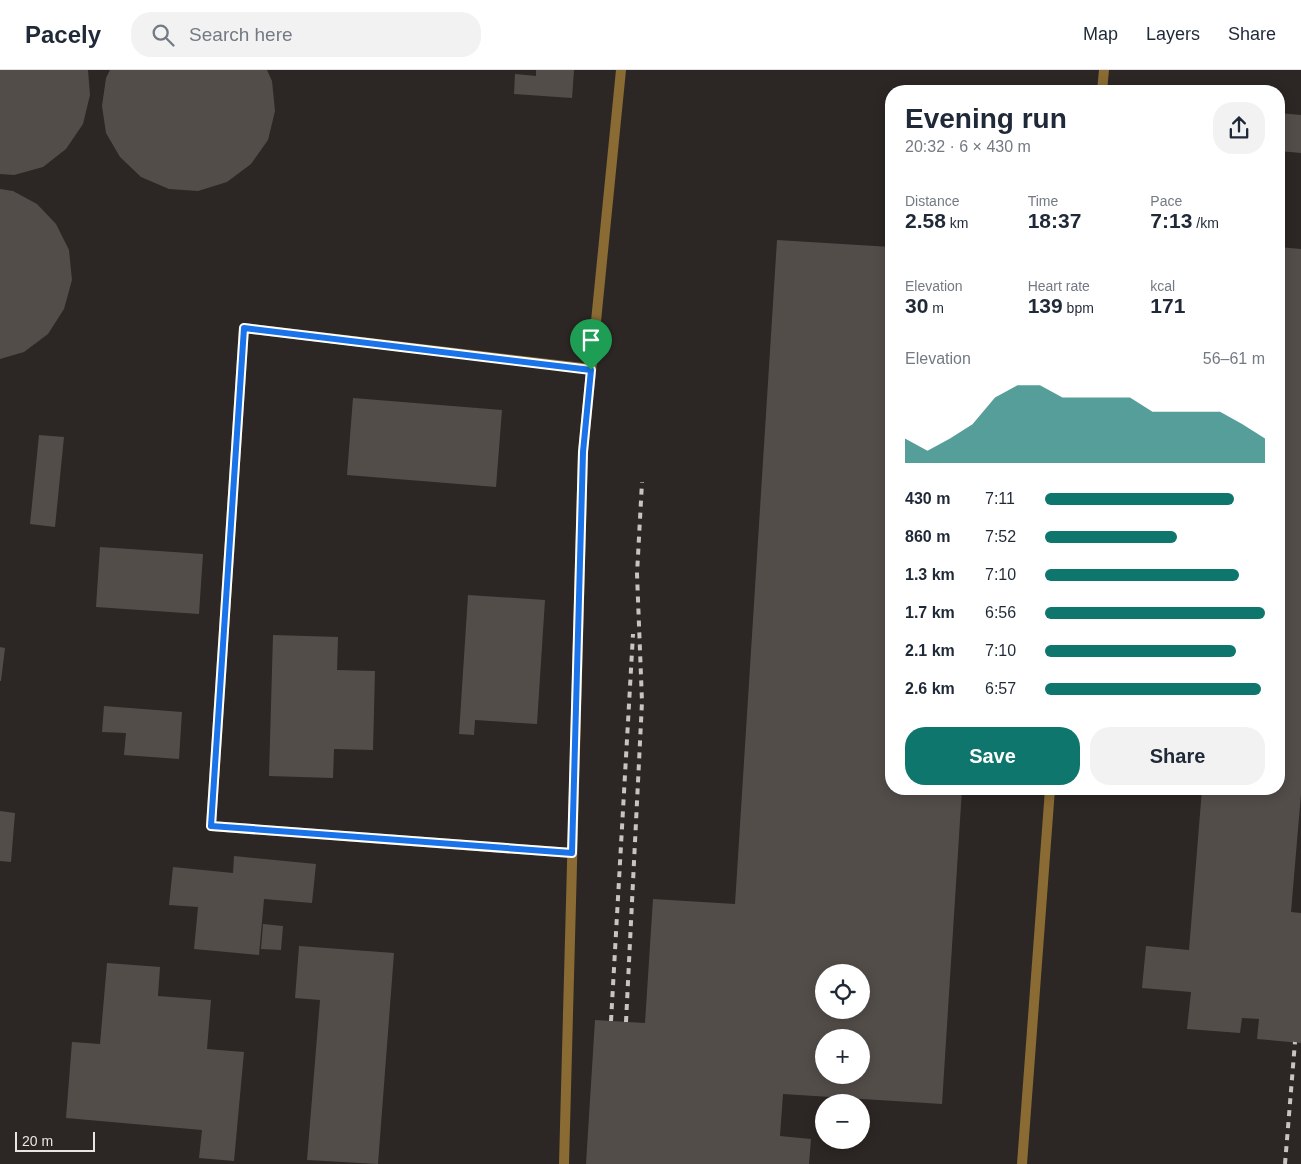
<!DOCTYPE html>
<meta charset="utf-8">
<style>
body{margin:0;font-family:Arial,sans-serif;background:#f2f2f3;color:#1f2937;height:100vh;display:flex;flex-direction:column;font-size:19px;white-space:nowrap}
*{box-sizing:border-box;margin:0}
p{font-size:16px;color:#747a83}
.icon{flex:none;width:28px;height:28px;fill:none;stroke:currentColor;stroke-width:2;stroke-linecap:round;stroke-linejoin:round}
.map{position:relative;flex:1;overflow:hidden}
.details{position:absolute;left:885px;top:15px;width:400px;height:710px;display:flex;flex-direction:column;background:#fff;border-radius:20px;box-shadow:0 2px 12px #0003}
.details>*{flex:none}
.fabs{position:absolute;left:815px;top:894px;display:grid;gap:10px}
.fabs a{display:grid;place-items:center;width:55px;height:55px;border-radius:50%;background:#fff;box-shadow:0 2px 12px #0003;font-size:25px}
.scale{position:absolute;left:15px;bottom:12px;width:80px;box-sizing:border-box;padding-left:5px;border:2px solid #e9e5e3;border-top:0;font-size:14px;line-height:18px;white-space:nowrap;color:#e9e5e3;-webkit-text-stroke:4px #2c2724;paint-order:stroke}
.pin{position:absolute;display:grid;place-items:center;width:42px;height:42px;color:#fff;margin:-51px -21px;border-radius:50% 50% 50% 0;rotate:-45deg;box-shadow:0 0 5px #0007}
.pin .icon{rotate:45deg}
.round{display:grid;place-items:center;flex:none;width:52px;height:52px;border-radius:20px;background:#f2f2f3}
.overview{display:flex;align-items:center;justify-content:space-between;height:85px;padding:0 20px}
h1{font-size:28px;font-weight:600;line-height:38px}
.stats{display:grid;grid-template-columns:repeat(3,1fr);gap:8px;height:85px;padding:5px 20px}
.stats div{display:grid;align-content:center}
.stats b{font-size:21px;font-weight:600}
.stats small{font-size:14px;font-weight:400}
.stats p{font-size:14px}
.chart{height:140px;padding:10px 20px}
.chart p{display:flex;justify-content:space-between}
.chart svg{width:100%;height:90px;margin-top:5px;fill:#0f766e;opacity:.7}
.cta{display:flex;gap:10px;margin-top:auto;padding:10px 20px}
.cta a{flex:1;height:58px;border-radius:20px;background:#0f766e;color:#fff;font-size:20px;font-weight:600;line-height:58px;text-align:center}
.cta a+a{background:#f2f2f3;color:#1f2937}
ul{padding:0 20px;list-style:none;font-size:16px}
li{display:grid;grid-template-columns:80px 60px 1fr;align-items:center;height:38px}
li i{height:12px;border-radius:6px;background:#0f766e}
header{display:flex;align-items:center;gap:30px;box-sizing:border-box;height:70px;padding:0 25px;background:#fff;border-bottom:1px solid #e0e1e3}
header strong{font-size:24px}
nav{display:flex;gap:28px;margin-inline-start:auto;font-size:18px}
.search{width:350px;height:45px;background:#f2f2f3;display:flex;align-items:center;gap:12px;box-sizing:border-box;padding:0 18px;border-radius:20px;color:#747a83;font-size:19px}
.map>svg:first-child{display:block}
.building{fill:#534d4a;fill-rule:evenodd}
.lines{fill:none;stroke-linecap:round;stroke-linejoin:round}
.lane{stroke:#896b33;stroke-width:10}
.rail{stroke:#c8c4c2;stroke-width:4;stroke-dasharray:6 6;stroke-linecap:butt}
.route-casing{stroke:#fff;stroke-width:10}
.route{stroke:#1a73e8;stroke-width:6}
</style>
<header>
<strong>Pacely</strong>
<div class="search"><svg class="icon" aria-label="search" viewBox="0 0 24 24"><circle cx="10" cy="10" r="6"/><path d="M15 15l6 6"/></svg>Search here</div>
<nav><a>Map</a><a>Layers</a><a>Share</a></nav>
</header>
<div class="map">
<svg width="1301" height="1094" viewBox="0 0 1301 1094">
<rect width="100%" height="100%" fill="#2c2724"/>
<path class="building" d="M 0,0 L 88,0 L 90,25 L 83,54 L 66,79 L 43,97 L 14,105 L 0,104 Z
M 110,0 L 267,0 L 272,11 L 275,41 L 268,70 L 251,94 L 227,112 L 198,121 L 169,119 L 141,107 L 120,87 L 106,63 L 102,36 L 106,8 Z
M 536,0 L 574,0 L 572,28 L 514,24 L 515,4 L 536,6 Z
M 1279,43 L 1301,45 L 1301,83 L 1279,81 Z
M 0,119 L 13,121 L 37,134 L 56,154 L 69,180 L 72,210 L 64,239 L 48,264 L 24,282 L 0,289 Z
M 777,170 L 891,177 L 891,719 L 962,719 L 942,1034 L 783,1024 L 780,1066 L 811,1069 L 809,1094 L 586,1094 L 595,950 L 645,953 L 653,829 L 735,834 ZM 824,902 L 861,902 L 861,940 L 824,940 ZM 824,968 L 861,968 L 861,1005 L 824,1005 Z
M 1279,177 L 1301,179 L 1301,724 L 1291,842 L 1301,843 L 1301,973 L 1257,969 L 1259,949 L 1242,948 L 1240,963 L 1187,959 L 1191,922 L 1142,918 L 1146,876 L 1189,880 L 1202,719 L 1279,719 Z
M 353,328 L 502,340 L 496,417 L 347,405 Z
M 39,365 L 64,367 L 55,457 L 30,454 Z
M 100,477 L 203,484 L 199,544 L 96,537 Z
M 468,525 L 545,530 L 537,654 L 475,650 L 474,665 L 459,664 Z
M 273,565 L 338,567 L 337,600 L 375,601 L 373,680 L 334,679 L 333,708 L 269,706 Z
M 0,577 L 5,578 L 1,611 L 0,611 Z
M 104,636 L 182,642 L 179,689 L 124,685 L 126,663 L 102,662 Z
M 0,741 L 15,743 L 11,792 L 0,791 Z
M 234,786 L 316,794 L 312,833 L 264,829 L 259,885 L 194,879 L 198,837 L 169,835 L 173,797 L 233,803 Z
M 263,854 L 283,856 L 281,880 L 261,879 Z
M 299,876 L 394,883 L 378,1094 L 307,1090 L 320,930 L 295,928 Z
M 107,893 L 160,897 L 158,926 L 211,930 L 207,979 L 244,982 L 234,1091 L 199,1088 L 202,1060 L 66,1048 L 72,972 L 100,974 Z"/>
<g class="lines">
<path class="lane" d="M 1102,21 L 1104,0
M 572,783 L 211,756 L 244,258 L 591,299
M 564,1094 L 583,382 L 621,0
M 1022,1094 L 1050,719"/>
<path class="rail" d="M 611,951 L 633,564
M 626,952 L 642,632 L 637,504 L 642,412
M 1285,1094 L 1295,972"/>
</g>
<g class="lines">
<g class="route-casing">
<path id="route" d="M 244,258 L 591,300 L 583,382 L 572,783 L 211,756 Z"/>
</g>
<use href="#route" class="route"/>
</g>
</svg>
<div class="fabs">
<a><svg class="icon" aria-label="locate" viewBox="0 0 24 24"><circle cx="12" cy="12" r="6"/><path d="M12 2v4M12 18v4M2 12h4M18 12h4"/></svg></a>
<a>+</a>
<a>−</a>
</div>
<div class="scale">20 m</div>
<div class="pin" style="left:591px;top:300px;background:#1e9e55"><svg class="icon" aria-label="arrive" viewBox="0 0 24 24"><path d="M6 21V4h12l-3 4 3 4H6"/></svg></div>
<section class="details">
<div class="overview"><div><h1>Evening run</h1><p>20:32 · 6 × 430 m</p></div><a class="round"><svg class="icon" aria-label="share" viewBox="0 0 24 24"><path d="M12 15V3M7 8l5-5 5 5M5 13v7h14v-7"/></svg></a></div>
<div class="stats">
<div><p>Distance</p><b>2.58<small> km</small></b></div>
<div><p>Time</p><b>18:37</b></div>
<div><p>Pace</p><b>7:13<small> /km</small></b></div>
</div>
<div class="stats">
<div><p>Elevation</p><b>30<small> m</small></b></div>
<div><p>Heart rate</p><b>139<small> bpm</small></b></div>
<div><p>kcal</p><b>171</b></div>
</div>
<div class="chart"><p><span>Elevation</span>56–61 m</p>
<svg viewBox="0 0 160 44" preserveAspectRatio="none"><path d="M0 44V32L10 38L20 32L30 25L40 12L50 6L60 6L70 12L80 12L90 12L100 12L110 19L120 19L130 19L140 19L150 25L160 32V44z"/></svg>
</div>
<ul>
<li><b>430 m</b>7:11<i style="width:86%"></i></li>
<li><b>860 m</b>7:52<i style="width:60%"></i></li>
<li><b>1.3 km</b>7:10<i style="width:88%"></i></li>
<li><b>1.7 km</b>6:56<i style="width:100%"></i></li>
<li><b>2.1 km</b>7:10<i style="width:87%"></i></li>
<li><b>2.6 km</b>6:57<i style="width:98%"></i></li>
</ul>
<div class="cta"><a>Save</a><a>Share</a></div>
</section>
</div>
